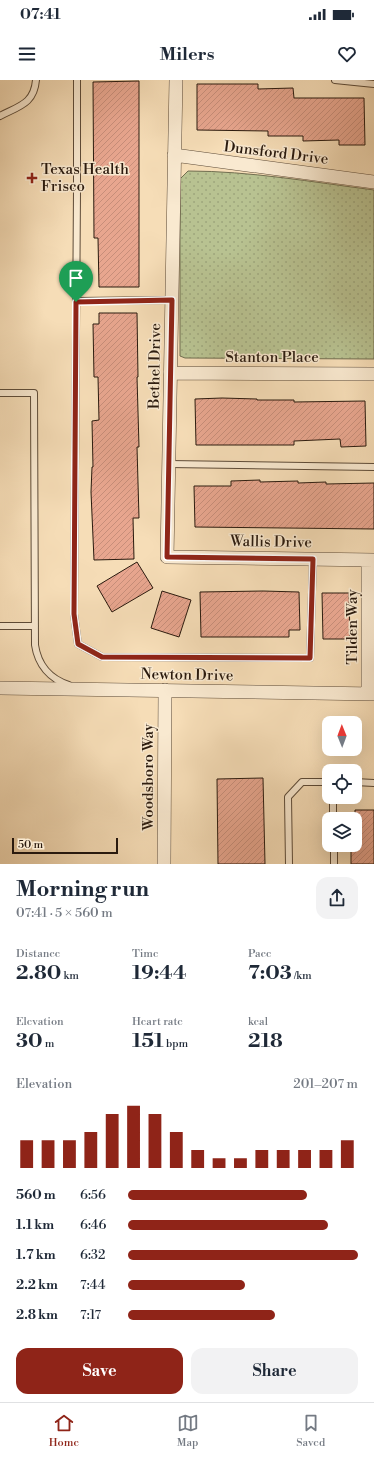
<!DOCTYPE html>
<meta charset="utf-8">
<style>
body{margin:0;font-family:"Libre Bodoni",serif;background:#f2f2f3;color:#1f2937;height:100vh;display:flex;flex-direction:column;font-size:15px;white-space:nowrap}
*{box-sizing:border-box;margin:0}
p{font-size:13px;color:#747a83}
.icon{flex:none;width:22px;height:22px;fill:none;stroke:currentColor;stroke-width:2;stroke-linecap:round;stroke-linejoin:round}
.map{position:relative;height:784px;overflow:hidden}
.sheet{display:flex;flex-direction:column;background:#fff;flex:1}
.sheet>*{flex:none}
.needle{width:26px;rotate:359deg}
.tools{position:absolute;left:322px;top:636px;display:grid;gap:8px}
.tools a{display:grid;place-items:center;width:40px;height:40px;border-radius:8px;background:#fff;box-shadow:0 4px 16px #0002;font-size:20px}
.scale{position:absolute;left:12px;bottom:10px;width:106px;box-sizing:border-box;padding-left:4px;border:2px solid #2a1a0e;border-top:0;font-size:11px;line-height:14px;white-space:nowrap;color:#2a1a0e;-webkit-text-stroke:3px #f9e9d0;paint-order:stroke}
.pin{position:absolute;display:grid;place-items:center;width:34px;height:34px;color:#fff;margin:-41px -17px;border-radius:50% 50% 50% 0;rotate:-45deg;box-shadow:0 0 4px #0007}
.pin .icon{rotate:45deg}
.round{display:grid;place-items:center;flex:none;width:42px;height:42px;border-radius:12px;background:#f2f2f3}
.headline{display:flex;align-items:center;justify-content:space-between;height:68px;padding:0 16px}
h1{font-size:22px;font-weight:700;line-height:30px}
.stats{display:grid;grid-template-columns:repeat(3,1fr);gap:6px;height:68px;padding:4px 16px}
.stats div{display:grid;align-content:center}
.stats b{font-size:20px;font-weight:700}
.stats small{font-size:11px;font-weight:400}
.stats p{font-size:11px}
.chart{height:112px;padding:8px 16px}
.chart p{display:flex;justify-content:space-between}
.chart svg{width:100%;height:72px;margin-top:4px;stroke:#8f2418;stroke-width:6}
.primary-button{display:flex;gap:8px;margin-top:auto;padding:8px 16px}
.primary-button a{flex:1;height:46px;border-radius:12px;background:#8f2418;color:#fff;font-size:16px;font-weight:700;line-height:46px;text-align:center}
.primary-button a+a{background:#f2f2f3;color:#1f2937}
ul{padding:0 16px;list-style:none;font-size:13px}
li{display:grid;grid-template-columns:64px 48px 1fr;align-items:center;height:30px}
li i{height:10px;border-radius:5px;background:#8f2418}
.status{display:flex;justify-content:space-between;align-items:center;height:28px;padding:0 20px;background:#fff;direction:ltr}
.status svg{height:11px;fill:currentColor}
header{display:flex;justify-content:space-between;align-items:center;height:52px;padding:0 16px;background:#fff;font-size:18px;font-weight:700}
.tabs{display:flex;justify-content:space-around;align-items:center;height:56px;border-top:1px solid #e0e1e3;background:#fff;font-size:11px;color:#747a83}
.tabs a{display:grid;justify-items:center;gap:2px}
.tabs .current{color:#8f2418}
.map>svg:first-child{display:block}
.park{fill:url(#park-dots);stroke:#716e50}
.building{fill:url(#building-hatch);stroke:#2a1a0e}
.lines{fill:none;stroke-linecap:round;stroke-linejoin:round}
.lane-casing{stroke:#5d4b38;stroke-width:8}
.street-casing{stroke:#5d4b38;stroke-width:14}
.lane{stroke:#f9e9d0;stroke-width:6}
.street{stroke:#f9e9d0;stroke-width:13}
.route-casing{stroke:#fff;stroke-width:8}
.route{stroke:#8f2418;stroke-width:5}
.poi-dot{fill:#8f2418;stroke:#f9e9d0;stroke-width:1.5}
.labels{text-anchor:middle;dominant-baseline:central;stroke-width:3;stroke-linejoin:round;paint-order:stroke}
.street-label{font-size:15px;fill:#2a1a0e;stroke:#f9e9d0}
.poi-label{font-size:15px;fill:#2a1a0e;stroke:#f9e9d0;text-anchor:start}
</style>
<div class="status"><b>07:41</b><svg viewBox="0 0 49 12"><path d="M0 12V9h3v3zM5 12V6h3v6zM10 12V3h3v9zM15 12V0h3v12zM26 1h20v11H26zM47 4h2v5h-2z"/></svg></div>
<header><svg class="icon" aria-label="menu" viewBox="0 0 24 24"><path d="M4 6h16M4 12h16M4 18h16"/></svg>Milers<svg class="icon" aria-label="heart" viewBox="0 0 24 24"><path d="M12 20l-8-8c-3-5 5-10 8-4 3-6 11-1 8 4z"/></svg></header>
<div class="map">
<svg width="374" height="784" viewBox="0 0 374 784">
<defs>
<pattern id="park-dots" width="8" height="8" patternUnits="userSpaceOnUse"><rect width="8" height="8" fill="#b8c291"/><path d="M2 2h.1M6 6h.1" fill="none" stroke="#9ea67c" stroke-width="1.8" stroke-linecap="round"/></pattern>
<pattern id="building-hatch" width="6" height="6" patternUnits="userSpaceOnUse"><rect width="6" height="6" fill="#e8a68f"/><path d="M-1 1l2-2M0 6l6-6M5 7l2-2" fill="none" stroke="#c78e7a"/></pattern>
</defs>
<rect width="100%" height="100%" fill="#f6ddb7"/>
<filter id="stains"><feTurbulence type="fractalNoise" baseFrequency=".005" numOctaves="4"/><feColorMatrix values="0 0 0 0 .2 0 0 0 0 .09 0 0 0 0 .02 0 0 0 .5 -.17"/></filter>
<radialGradient id="worn" r=".72"><stop offset=".6" stop-color="#630" stop-opacity="0"/><stop offset="1" stop-color="#630" stop-opacity=".3"/></radialGradient>
<path class="park" d="M 188,91 C 250,91 312,102 374,110 L 374,279 L 185,278 L 180,276 L 180,99 Z"/>
<path class="building" d="M 139,1 L 139,207 L 99,207 L 98,158 L 94,158 L 93,2 Z
M 197,4 L 258,4 L 258,9 L 293,8 L 294,18 L 364,18 L 365,65 L 339,65 L 339,60 L 303,61 L 303,56 L 268,56 L 268,51 L 197,50 Z
M 99,233 L 137,233 L 138,297 L 137,297 L 139,367 L 137,367 L 139,438 L 133,438 L 134,479 L 94,480 L 91,412 L 92,387 L 93,387 L 92,341 L 99,340 L 98,297 L 94,297 L 93,244 L 99,244 Z
M 222,318 L 257,319 L 257,320 L 294,320 L 294,322 L 365,321 L 366,366 L 341,367 L 340,359 L 294,361 L 294,365 L 196,365 L 195,319 Z
M 260,400 L 260,402 L 298,401 L 298,403 L 326,402 L 326,404 L 374,403 L 374,449 L 195,447 L 194,406 L 231,406 L 231,401 Z
M 137,482 L 153,508 L 112,532 L 97,506 Z
M 162,511 L 191,520 L 179,557 L 151,548 Z
M 263,511 L 299,512 L 300,550 L 289,550 L 289,557 L 201,557 L 200,512 Z
M 322,513 L 349,513 L 350,559 L 323,559 Z
M 263,698 L 265,784 L 218,784 L 217,699 Z
M 355,730 L 374,730 L 374,784 L 351,784 L 351,765 L 355,765 Z"/>
<g class="lines">
<g class="lane-casing">
<path id="lane" d="M 77,0 L 77,110 L 74,534 L 78,564 L 102,577 L 310,578 L 313,479
M 335,0 L 374,4
M 0,36 C 19,26 34,24 36,0
M 76,221 L 172,220
M 0,313 L 34,313 L 35,565 C 38,585 50,599 69,605
M 169,384 L 374,387
M 0,546 L 35,546
M 355,702 L 374,703
M 333,717 L 333,739
M 334,765 L 334,784
M 289,784 L 288,717 L 302,702 L 329,702"/>
</g>
<g class="street-casing">
<path id="street" d="M 176,0 L 167,477 L 374,480
M 174,75 L 374,102
M 170,293 L 374,294
M 0,608 L 374,614
M 368,614 L 368,480
M 164,784 L 165,610"/>
</g>
<use href="#lane" class="lane"/>
<use href="#street" class="street"/>
</g>
<g class="lines">
<g class="route-casing">
<path id="route" d="M 172,220 L 167,477 L 313,479 L 310,578 L 102,577 L 78,564 L 74,534 L 76,222 Z"/>
</g>
<use href="#route" class="route"/>
</g>
<path class="poi-dot" d="M30 92h4v4h4v4h-4v4h-4v-4h-4v-4h4z"/>
<g class="labels">
<g class="street-label">
<text transform="translate(276 73) rotate(7)">Dunsford Drive</text>
<text x="272" y="277">Stanton Place</text>
<text transform="translate(155 286) rotate(-89)">Bethel Drive</text>
<text transform="translate(271 462) rotate(1)">Wallis Drive</text>
<text transform="translate(352 547) rotate(-90)">Tilden Way</text>
<text transform="translate(187 595) rotate(1)">Newton Drive</text>
<text transform="translate(148 697) rotate(-90)">Woodsboro Way</text>
</g>
<g class="poi-label">
<text x="41" y="89">Texas Health<tspan x="41" dy="17">Frisco</tspan></text>
</g>
</g>
<rect width="100%" height="100%" filter="url(#stains)"/>
<rect width="100%" height="100%" fill="url(#worn)"/>
</svg>
<div class="tools">
<a><svg class="needle" viewBox="-14 -14 28 28"><path d="M0-13l5 13h-10z" fill="#e53935"/><path d="M0 13l5-13h-10z" fill="#747a83"/></svg></a>
<a><svg class="icon" aria-label="locate" viewBox="0 0 24 24"><circle cx="12" cy="12" r="6"/><path d="M12 2v4M12 18v4M2 12h4M18 12h4"/></svg></a>
<a><svg class="icon" aria-label="layers" viewBox="0 0 24 24"><path d="M12 4l9 5-9 5-9-5zM3 14l9 5 9-5"/></svg></a>
</div>
<div class="scale">50 m</div>
<div class="pin" style="left:76px;top:222px;background:#1e9e55"><svg class="icon" aria-label="arrive" viewBox="0 0 24 24"><path d="M6 21V4h12l-3 4 3 4H6"/></svg></div>
</div>
<section class="sheet">
<div class="headline"><div><h1>Morning run</h1><p>07:41 · 5 × 560 m</p></div><a class="round"><svg class="icon" aria-label="share" viewBox="0 0 24 24"><path d="M12 15V3M7 8l5-5 5 5M5 13v7h14v-7"/></svg></a></div>
<div class="stats">
<div><p>Distance</p><b>2.80<small> km</small></b></div>
<div><p>Time</p><b>19:44</b></div>
<div><p>Pace</p><b>7:03<small> /km</small></b></div>
</div>
<div class="stats">
<div><p>Elevation</p><b>30<small> m</small></b></div>
<div><p>Heart rate</p><b>151<small> bpm</small></b></div>
<div><p>kcal</p><b>218</b></div>
</div>
<div class="chart"><p><span>Elevation</span>201–207 m</p>
<svg viewBox="0 0 160 44" preserveAspectRatio="none"><path d="M5 44V27M15 44V27M25 44V27M35 44V22M45 44V11M55 44V6M65 44V11M75 44V22M85 44V33M95 44V38M105 44V38M115 44V33M125 44V33M135 44V33M145 44V33M155 44V27"/></svg>
</div>
<ul>
<li><b>560 m</b>6:56<i style="width:78%"></i></li>
<li><b>1.1 km</b>6:46<i style="width:87%"></i></li>
<li><b>1.7 km</b>6:32<i style="width:100%"></i></li>
<li><b>2.2 km</b>7:44<i style="width:51%"></i></li>
<li><b>2.8 km</b>7:17<i style="width:64%"></i></li>
</ul>
<div class="primary-button"><a>Save</a><a>Share</a></div>
</section>
<nav class="tabs">
<a class="current"><svg class="icon" aria-label="home" viewBox="0 0 24 24"><path d="M3 11l9-7 9 7M6 9v11h12V9"/></svg>Home</a>
<a><svg class="icon" aria-label="map" viewBox="0 0 24 24"><path d="M3 6l6-2 6 2 6-2v14l-6 2-6-2-6 2zM9 4v14M15 6v14"/></svg>Map</a>
<a><svg class="icon" aria-label="saved" viewBox="0 0 24 24"><path d="M7 4h10v16l-5-4-5 4z"/></svg>Saved</a>
</nav>
